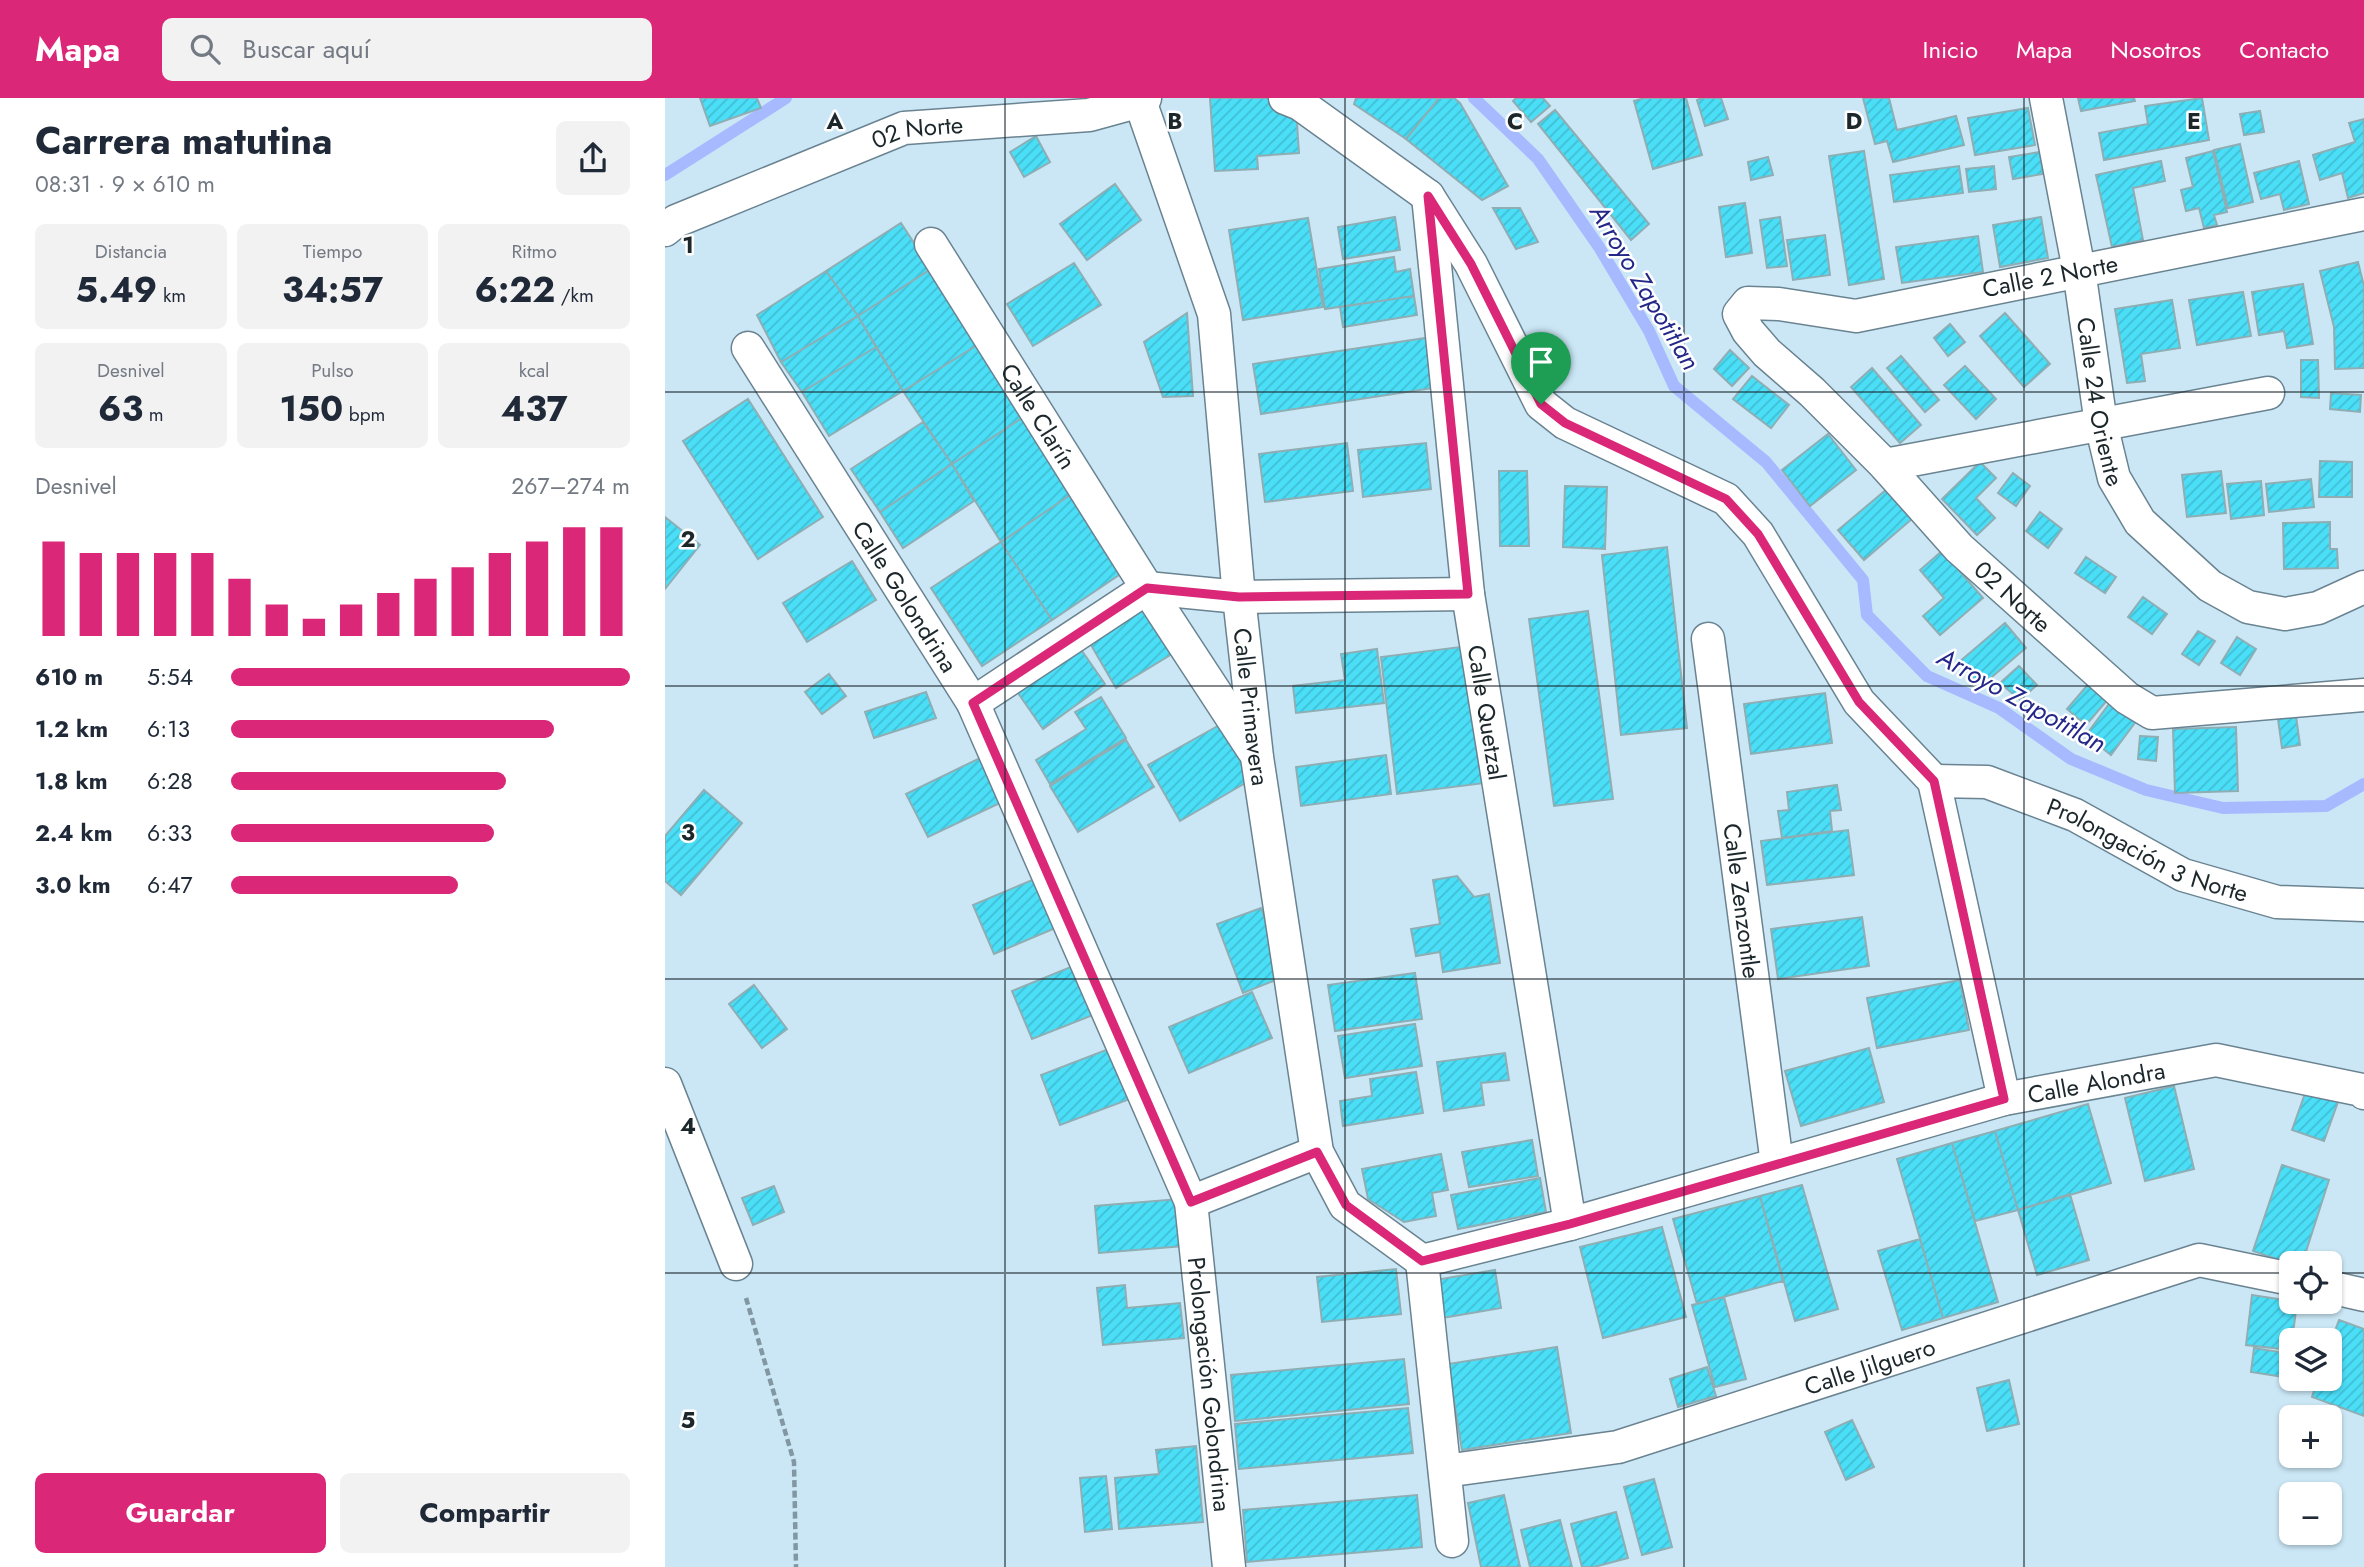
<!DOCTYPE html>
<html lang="es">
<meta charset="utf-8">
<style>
body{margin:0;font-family:Jost,sans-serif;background:#f2f2f3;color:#1f2937;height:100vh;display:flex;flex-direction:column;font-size:26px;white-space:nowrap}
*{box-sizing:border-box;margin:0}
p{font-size:23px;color:#747a83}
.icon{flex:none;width:38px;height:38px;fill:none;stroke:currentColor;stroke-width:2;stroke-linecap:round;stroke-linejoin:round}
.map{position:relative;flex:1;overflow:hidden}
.sheet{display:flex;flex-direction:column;background:#fff;width:665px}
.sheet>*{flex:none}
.controls{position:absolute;left:1614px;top:1153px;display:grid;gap:14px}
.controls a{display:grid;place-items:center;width:63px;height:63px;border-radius:10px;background:#fff;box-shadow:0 2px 5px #0004;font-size:35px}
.pin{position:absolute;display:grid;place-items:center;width:60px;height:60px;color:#fff;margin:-72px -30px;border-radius:50% 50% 50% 0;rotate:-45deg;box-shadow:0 0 7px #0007}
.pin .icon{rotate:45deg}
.round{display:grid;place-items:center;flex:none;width:74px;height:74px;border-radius:10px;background:#f2f2f3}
.overview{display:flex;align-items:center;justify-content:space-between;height:119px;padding:0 35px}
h1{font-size:38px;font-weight:700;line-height:52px}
.figures{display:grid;grid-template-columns:repeat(3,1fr);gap:10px;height:119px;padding:7px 35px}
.figures div{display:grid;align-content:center;border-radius:10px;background:#f2f2f3;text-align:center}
.figures b{font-size:35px;font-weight:700}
.figures small{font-size:19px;font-weight:400}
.figures p{font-size:19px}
.chart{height:196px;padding:14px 35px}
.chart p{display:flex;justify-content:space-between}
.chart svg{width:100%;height:126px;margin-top:7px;stroke:#db2777;stroke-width:6}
.action{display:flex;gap:14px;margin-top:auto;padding:14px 35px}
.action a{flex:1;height:80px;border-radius:10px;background:#db2777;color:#fff;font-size:28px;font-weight:700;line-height:80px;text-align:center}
.action a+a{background:#f2f2f3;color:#1f2937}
ul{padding:0 35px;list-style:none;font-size:23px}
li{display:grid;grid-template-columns:112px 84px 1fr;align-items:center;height:52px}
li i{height:18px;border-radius:9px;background:#db2777}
header{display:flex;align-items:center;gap:42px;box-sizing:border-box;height:98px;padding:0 35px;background:#db2777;color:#fff}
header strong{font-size:33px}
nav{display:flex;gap:38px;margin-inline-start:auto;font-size:24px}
.search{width:490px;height:63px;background:#f2f2f3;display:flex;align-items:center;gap:18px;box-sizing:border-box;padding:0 24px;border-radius:10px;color:#747a83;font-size:26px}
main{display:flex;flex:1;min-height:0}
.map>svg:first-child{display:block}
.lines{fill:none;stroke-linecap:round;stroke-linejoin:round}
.stream{stroke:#a7b9ff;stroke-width:12}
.building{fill:url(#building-hatch);stroke:#8eaeb4;stroke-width:2}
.minor-casing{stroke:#6a8391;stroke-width:35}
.path{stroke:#8297a2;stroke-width:4.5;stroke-dasharray:7 3.5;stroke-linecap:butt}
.minor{stroke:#fff;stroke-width:32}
.route-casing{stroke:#fff;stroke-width:14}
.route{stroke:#db2777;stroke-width:9}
.grid{fill:none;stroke:#1c272c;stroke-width:2;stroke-opacity:0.55}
.labels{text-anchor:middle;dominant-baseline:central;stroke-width:5;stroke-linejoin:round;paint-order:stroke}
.street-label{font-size:24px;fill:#1c272c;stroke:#fff}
.water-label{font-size:26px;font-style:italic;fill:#232788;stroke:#fff}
.grid-label{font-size:23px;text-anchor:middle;font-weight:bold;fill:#1c272c;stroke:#fff;stroke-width:5;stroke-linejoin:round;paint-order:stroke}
</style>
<header>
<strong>Mapa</strong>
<div class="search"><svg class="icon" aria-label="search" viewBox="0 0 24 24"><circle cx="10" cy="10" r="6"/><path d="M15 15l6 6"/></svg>Buscar aquí</div>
<nav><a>Inicio</a><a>Mapa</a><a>Nosotros</a><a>Contacto</a></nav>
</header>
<main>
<section class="sheet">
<div class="overview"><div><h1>Carrera matutina</h1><p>08:31 · 9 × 610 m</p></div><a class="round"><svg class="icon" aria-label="share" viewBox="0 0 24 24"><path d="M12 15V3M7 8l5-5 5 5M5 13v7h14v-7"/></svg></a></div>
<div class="figures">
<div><p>Distancia</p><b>5.49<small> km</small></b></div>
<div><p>Tiempo</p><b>34:57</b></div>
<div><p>Ritmo</p><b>6:22<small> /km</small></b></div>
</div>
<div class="figures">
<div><p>Desnivel</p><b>63<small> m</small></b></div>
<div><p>Pulso</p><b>150<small> bpm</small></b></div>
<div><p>kcal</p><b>437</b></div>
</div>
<div class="chart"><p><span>Desnivel</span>267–274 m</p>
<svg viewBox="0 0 160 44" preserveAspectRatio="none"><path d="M5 44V11M15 44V15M25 44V15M35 44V15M45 44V15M55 44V24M65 44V33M75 44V38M85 44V33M95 44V29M105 44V24M115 44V20M125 44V15M135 44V11M145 44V6M155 44V6"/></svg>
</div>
<ul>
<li><b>610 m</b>5:54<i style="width:100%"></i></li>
<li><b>1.2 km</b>6:13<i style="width:81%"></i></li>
<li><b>1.8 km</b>6:28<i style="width:69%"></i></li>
<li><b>2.4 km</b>6:33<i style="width:66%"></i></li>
<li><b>3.0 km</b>6:47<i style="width:57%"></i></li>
</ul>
<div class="action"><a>Guardar</a><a>Compartir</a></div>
</section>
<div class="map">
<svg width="1699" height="1469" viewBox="0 0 1699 1469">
<defs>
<pattern id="building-hatch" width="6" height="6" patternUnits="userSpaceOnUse" patternTransform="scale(1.75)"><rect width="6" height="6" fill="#4adef7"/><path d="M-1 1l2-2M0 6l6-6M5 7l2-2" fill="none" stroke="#40bed4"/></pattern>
</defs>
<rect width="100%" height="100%" fill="#cbe7f6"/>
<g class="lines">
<path class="stream" d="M 809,0 L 873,61 L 934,149 L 984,233 L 1009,288 L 1101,364 L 1198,482 L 1202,517 L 1262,578 L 1334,610 L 1406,661 L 1481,692 L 1558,710 L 1661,708 L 1699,686
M 0,77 L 121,0"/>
</g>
<path class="building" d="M 35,0 L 92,0 L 96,10 L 45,28 Z
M 545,0 L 605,0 L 631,10 L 634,55 L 592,58 L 593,71 L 550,73 Z
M 691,0 L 774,0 L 741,41 L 689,6 Z
M 774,0 L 789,0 L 795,5 L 843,88 L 817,102 L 741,41 Z
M 851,0 L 878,0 L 885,8 L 866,24 L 848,3 Z
M 979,0 L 1021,0 L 1037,57 L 988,71 L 969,3 Z
M 1037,0 L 1056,0 L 1063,21 L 1040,28 L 1032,2 Z
M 1198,0 L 1224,0 L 1232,32 L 1291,18 L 1299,47 L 1228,64 L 1222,43 L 1210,46 Z
M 1413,0 L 1469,0 L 1470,3 L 1416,13 Z
M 1537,0 L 1544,42 L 1439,62 L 1434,35 L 1483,26 L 1480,8 Z
M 1363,10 L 1370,47 L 1310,57 L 1303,20 Z
M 890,12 L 984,126 L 966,142 L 873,26 Z
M 1595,13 L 1599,34 L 1579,37 L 1575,16 Z
M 1699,21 L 1699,95 L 1683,100 L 1677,75 L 1655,82 L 1648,57 L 1690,44 L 1684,25 Z
M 371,38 L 385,64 L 359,79 L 345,54 Z
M 1575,46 L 1588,104 L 1563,110 L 1549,52 Z
M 1199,53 L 1219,181 L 1184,187 L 1164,58 Z
M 1548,53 L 1562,114 L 1549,117 L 1552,127 L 1539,130 L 1534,110 L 1521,113 L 1516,92 L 1528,89 L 1521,60 Z
M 1375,54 L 1378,76 L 1348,81 L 1344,59 Z
M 1103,59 L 1108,77 L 1086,82 L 1083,64 Z
M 1496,63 L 1500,83 L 1468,90 L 1478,142 L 1447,149 L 1431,77 Z
M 1634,63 L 1644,106 L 1619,112 L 1615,96 L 1596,101 L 1589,75 Z
M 1294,68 L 1298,95 L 1229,104 L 1225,77 Z
M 1329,68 L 1331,91 L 1304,94 L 1301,71 Z
M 450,86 L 476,122 L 422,162 L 395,126 Z
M 1080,105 L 1087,155 L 1061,159 L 1054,109 Z
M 828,110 L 855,110 L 873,144 L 851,151 Z
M 730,119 L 735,152 L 678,161 L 673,129 Z
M 1115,119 L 1122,168 L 1102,170 L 1095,122 Z
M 1376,119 L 1383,160 L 1335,169 L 1328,127 Z
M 643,120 L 658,209 L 578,222 L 564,132 Z
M 236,125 L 266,171 L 193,218 L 161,173 Z
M 1160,137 L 1165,177 L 1128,182 L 1122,142 Z
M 1313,138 L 1318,174 L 1237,185 L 1231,149 Z
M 729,159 L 731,174 L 745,171 L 749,198 L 660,211 L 654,171 Z
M 1693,164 L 1699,188 L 1699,270 L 1670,271 L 1669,229 L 1655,173 Z
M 409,165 L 436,207 L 368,248 L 342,206 Z
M 266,171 L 314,246 L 238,293 L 193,218 Z
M 161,173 L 193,218 L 116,264 L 92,217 Z
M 1638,186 L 1648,246 L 1622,250 L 1619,233 L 1594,237 L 1587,194 Z
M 1578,194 L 1586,238 L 1532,247 L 1524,202 Z
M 749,198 L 752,217 L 678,229 L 675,209 Z
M 1507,202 L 1515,250 L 1476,256 L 1480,283 L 1462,285 L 1450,211 Z
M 522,215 L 528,298 L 498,299 L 479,244 Z
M 1340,215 L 1385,266 L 1359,289 L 1315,238 Z
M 193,218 L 211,249 L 137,294 L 116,264 Z
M 1285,226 L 1300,244 L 1283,258 L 1269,240 Z
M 767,239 L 775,289 L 596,316 L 588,266 Z
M 314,246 L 360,318 L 287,366 L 238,293 Z
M 211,249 L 238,293 L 164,338 L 137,294 Z
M 1065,252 L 1084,270 L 1067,288 L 1049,271 Z
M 1236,258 L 1274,302 L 1260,314 L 1222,270 Z
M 1636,262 L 1653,262 L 1654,300 L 1636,299 Z
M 1300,268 L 1331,301 L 1311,321 L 1279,287 Z
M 1207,270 L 1256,327 L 1235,345 L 1186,289 Z
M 1087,278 L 1124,307 L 1106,330 L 1068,301 Z
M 1666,295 L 1696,297 L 1695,314 L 1665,311 Z
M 83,301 L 158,419 L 93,461 L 18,343 Z
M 360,318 L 411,393 L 336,444 L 287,366 Z
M 258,324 L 287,366 L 215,414 L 186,371 Z
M 1163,336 L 1191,372 L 1145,408 L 1117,372 Z
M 682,345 L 688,393 L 600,404 L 594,356 Z
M 761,345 L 766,391 L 698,399 L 693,352 Z
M 1655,363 L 1687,364 L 1687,399 L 1654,399 Z
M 1315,364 L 1331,380 L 1311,400 L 1330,420 L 1312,437 L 1277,401 Z
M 287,366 L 309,403 L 238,450 L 215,414 Z
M 834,373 L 862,373 L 864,448 L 835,448 Z
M 1556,373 L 1561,415 L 1522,419 L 1517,377 Z
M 1348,375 L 1365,388 L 1351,408 L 1333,395 Z
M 1646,381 L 1649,409 L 1604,414 L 1601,386 Z
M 1596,383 L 1599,417 L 1566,421 L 1562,386 Z
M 900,388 L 942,389 L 940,451 L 898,449 Z
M 1222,391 L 1247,421 L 1199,462 L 1173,432 Z
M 411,393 L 463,471 L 387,522 L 336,444 Z
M 1375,414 L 1397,431 L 1383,450 L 1361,433 Z
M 0,419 L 35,447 L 0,491 Z
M 1665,424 L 1665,451 L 1672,451 L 1673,470 L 1619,471 L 1618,425 Z
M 336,444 L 387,522 L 317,568 L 266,490 Z
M 1002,449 L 1022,630 L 956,637 L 937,457 Z
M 1277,453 L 1318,500 L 1275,537 L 1258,518 L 1279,500 L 1255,472 Z
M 1421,459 L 1451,479 L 1440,495 L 1410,475 Z
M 187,463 L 211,502 L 142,544 L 118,505 Z
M 1478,499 L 1502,516 L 1487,536 L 1463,519 Z
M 478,507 L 507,556 L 451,590 L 422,540 Z
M 923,513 L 948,701 L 889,708 L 864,521 Z
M 1340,525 L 1361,550 L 1315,589 L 1294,564 Z
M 1533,533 L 1550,543 L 1534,567 L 1517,556 Z
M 1572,539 L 1591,551 L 1575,577 L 1556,565 Z
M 803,548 L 820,685 L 732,696 L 716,559 Z
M 415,550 L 440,586 L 378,631 L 353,595 Z
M 712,551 L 719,605 L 631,615 L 628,588 L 680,582 L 676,556 Z
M 1354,568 L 1372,587 L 1355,602 L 1335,585 Z
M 164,576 L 181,598 L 157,616 L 140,594 Z
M 1426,583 L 1444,600 L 1421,627 L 1402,611 Z
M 261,594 L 271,620 L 209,640 L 200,614 Z
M 1160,595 L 1167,645 L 1086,656 L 1079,606 Z
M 436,599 L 461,640 L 385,686 L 371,662 L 421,631 L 410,614 Z
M 1447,602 L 1472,622 L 1446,657 L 1421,637 Z
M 1631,618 L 1635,647 L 1617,650 L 1613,621 Z
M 558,625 L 589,680 L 515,723 L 483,667 Z
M 1571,629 L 1573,693 L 1510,695 L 1508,631 Z
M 1475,638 L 1493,639 L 1491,663 L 1473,661 Z
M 461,642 L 489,689 L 413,734 L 385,688 Z
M 721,657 L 726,696 L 636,708 L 631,669 Z
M 315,660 L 337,704 L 263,739 L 241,696 Z
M 1172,687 L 1176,712 L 1165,713 L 1167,733 L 1117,740 L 1113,713 L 1124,712 L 1122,694 Z
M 39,692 L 77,725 L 16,797 L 0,783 L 0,738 Z
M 1183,732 L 1189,777 L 1102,787 L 1096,743 Z
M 379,777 L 400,826 L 329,856 L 308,807 Z
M 792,778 L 809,799 L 824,796 L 835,865 L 778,874 L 775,854 L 751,858 L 746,831 L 775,826 L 768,782 Z
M 596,810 L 621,878 L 578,895 L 552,826 Z
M 1197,819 L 1204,868 L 1113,881 L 1106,831 Z
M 418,864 L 438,913 L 367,941 L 347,893 Z
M 750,875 L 757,921 L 670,933 L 663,887 Z
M 1295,882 L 1304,932 L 1212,950 L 1202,900 Z
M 89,887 L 122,931 L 97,950 L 64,906 Z
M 587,894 L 607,940 L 524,975 L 504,929 Z
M 750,926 L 757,968 L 680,980 L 673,938 Z
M 454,947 L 473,998 L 395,1027 L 376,977 Z
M 1204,950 L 1219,1004 L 1136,1028 L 1120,973 Z
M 840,955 L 844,982 L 816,985 L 819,1007 L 779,1013 L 772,964 Z
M 751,974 L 758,1015 L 678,1028 L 675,1003 L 707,998 L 705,981 Z
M 1509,988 L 1529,1071 L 1480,1083 L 1460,1000 Z
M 1642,990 L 1674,1001 L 1659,1043 L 1627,1032 Z
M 1423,1006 L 1446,1085 L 1353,1112 L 1330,1033 Z
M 1330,1033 L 1353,1112 L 1310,1123 L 1287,1045 Z
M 867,1042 L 873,1078 L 804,1089 L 797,1054 Z
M 1287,1045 L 1333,1204 L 1278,1220 L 1232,1061 Z
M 776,1056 L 783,1092 L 767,1095 L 771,1118 L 739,1124 L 703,1101 L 697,1071 Z
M 1617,1067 L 1664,1082 L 1637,1166 L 1626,1166 L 1588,1153 Z
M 875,1080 L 881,1114 L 793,1131 L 786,1097 Z
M 1137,1087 L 1173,1211 L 1130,1223 L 1095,1098 Z
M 109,1088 L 119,1114 L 88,1127 L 77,1100 Z
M 1405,1096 L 1424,1162 L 1372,1177 L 1353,1112 Z
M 1095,1098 L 1118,1183 L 1032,1206 L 1008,1121 Z
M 514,1101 L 519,1148 L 434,1155 L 430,1108 Z
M 997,1129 L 1021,1219 L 938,1240 L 915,1149 Z
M 1255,1141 L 1278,1220 L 1237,1232 L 1213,1153 Z
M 731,1171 L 736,1216 L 657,1224 L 652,1179 Z
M 830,1172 L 836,1210 L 777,1220 L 770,1182 Z
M 460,1187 L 462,1210 L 515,1205 L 519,1240 L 438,1247 L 432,1190 Z
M 1587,1197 L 1632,1204 L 1626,1252 L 1581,1247 Z
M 1059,1199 L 1081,1281 L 1050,1289 L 1027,1207 Z
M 1674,1222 L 1699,1231 L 1699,1318 L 1647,1299 L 1653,1281 L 1664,1281 L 1664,1249 Z
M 892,1249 L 906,1335 L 797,1352 L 783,1266 Z
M 1589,1250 L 1621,1255 L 1619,1279 L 1586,1274 Z
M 739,1261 L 744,1306 L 570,1323 L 566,1277 Z
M 1042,1269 L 1051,1298 L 1013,1309 L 1005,1281 Z
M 1344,1282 L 1354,1326 L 1322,1333 L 1312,1290 Z
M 743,1310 L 748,1355 L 574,1371 L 570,1326 Z
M 1187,1322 L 1209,1369 L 1181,1382 L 1160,1334 Z
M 531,1348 L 538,1424 L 454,1431 L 450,1380 L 494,1376 L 491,1352 Z
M 441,1378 L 447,1431 L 420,1434 L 415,1380 Z
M 989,1381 L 1007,1449 L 977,1457 L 959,1389 Z
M 752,1397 L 757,1449 L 582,1464 L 578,1412 Z
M 839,1397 L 855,1469 L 816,1469 L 803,1405 Z
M 951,1414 L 963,1460 L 929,1469 L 917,1469 L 906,1426 Z
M 895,1422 L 907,1469 L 865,1469 L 856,1432 Z"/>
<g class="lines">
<g class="minor-casing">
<g id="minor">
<path d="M 620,0 L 635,6 L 763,98 L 806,166 L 876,306 L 900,325 L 1061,401 L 1093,436 L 1194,604 L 1269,683"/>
<path id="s1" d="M 1381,0 L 1414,172 L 1436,326 L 1449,380 L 1475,424 L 1545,488 L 1583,509 L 1620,516 L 1653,510 L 1699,489"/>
<path id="s2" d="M 475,3 L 549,216 L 574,499 L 592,659 L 652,1054 L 680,1107 L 757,1163"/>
<path id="s3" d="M 763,98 L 803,496 L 905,1126"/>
<path id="s4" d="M 1699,116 L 1191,218 L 1114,206 L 1083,205 L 1074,216 L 1083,233 L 1102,255 L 1147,294 L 1220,367 L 1294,450 L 1462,600 L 1487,615 L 1699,597"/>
<path id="s5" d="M 0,132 L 11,123 L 239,30 L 424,17 L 475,3 L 480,0"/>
<path id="s6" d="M 266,146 L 482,490 L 588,652"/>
<path id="s7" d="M 83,250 L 308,605 L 526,1104 L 564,1469"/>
<path d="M 1220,367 L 1603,295"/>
<path id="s8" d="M 1043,541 L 1112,1066"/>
<path d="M 308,605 L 482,490 L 574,499 L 803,496"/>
<path id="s9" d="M 1269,683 L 1322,684 L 1410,717 L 1518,777 L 1612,804 L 1699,807"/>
<path d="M 1269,683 L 1339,1001"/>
<path d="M 0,986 L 71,1166"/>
<path d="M 526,1104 L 652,1054"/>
<path id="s10" d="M 757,1163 L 905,1126 L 1339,1001 L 1551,962 L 1697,992 L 1699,995"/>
<path d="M 757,1163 L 787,1443"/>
<path d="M 1664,1189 L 1699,1197"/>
<path id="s11" d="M 780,1373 L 953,1349 L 1534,1162 L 1626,1181"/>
</g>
</g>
<path class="path" d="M 81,1200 L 129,1364 L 131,1469"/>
<use href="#minor" class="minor"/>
</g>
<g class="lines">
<g class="route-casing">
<path id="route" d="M 763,98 L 806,166 L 876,306 L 900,325 L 1061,401 L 1093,436 L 1194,604 L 1269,683 L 1339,1001 L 905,1126 L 757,1163 L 681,1107 L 652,1054 L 526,1104 L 308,605 L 482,490 L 574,499 L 803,496 Z"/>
</g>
<use href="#route" class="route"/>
</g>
<path class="grid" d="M 340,0 L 340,1469M 680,0 L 680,1469M 1019,0 L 1019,1469M 1359,0 L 1359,1469M 0,294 L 1699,294M 0,588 L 1699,588M 0,881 L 1699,881M 0,1175 L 1626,1175M 1664,1175 L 1699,1175"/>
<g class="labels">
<g class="street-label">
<text stroke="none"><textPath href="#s5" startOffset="273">02 Norte</textPath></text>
<text transform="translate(1385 178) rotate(-11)">Calle 2 Norte</text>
<text stroke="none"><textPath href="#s1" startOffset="308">Calle 24 Oriente</textPath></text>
<text stroke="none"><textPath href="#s6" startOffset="203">Calle Clarín</textPath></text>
<text stroke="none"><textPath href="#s7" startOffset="294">Calle Golondrina</textPath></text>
<text stroke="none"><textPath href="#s4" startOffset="1036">02 Norte</textPath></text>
<text stroke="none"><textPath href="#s2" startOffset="620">Calle Primavera</textPath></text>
<text stroke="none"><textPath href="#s3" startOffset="520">Calle Quetzal</textPath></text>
<text stroke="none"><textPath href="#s9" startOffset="228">Prolongación 3 Norte</textPath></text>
<text stroke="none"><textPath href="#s8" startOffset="264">Calle Zenzontle</textPath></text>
<text stroke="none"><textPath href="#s10" startOffset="698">Calle Alondra</textPath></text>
<text stroke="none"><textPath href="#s11" startOffset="439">Calle Jilguero</textPath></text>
<text stroke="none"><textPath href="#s7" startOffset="1148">Prolongación Golondrina</textPath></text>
</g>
<g class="water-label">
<text transform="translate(980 189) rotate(59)">Arroyo Zapotitlan</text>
<text transform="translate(1357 602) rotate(29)">Arroyo Zapotitlan</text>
</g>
</g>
<g class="grid-label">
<text x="170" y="31">A</text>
<text x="510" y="31">B</text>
<text x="850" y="31">C</text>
<text x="1189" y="31">D</text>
<text x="1529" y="31">E</text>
<text x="23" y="155">1</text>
<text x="23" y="449">2</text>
<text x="23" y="742">3</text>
<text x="23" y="1036">4</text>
<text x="23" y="1330">5</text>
</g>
</svg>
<div class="controls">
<a><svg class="icon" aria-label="locate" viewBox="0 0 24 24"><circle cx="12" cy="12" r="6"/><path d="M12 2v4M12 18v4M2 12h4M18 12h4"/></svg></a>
<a><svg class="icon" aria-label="layers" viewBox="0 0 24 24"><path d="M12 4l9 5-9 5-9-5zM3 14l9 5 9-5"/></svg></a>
<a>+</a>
<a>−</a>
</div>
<div class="pin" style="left:876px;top:306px;background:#1e9e55"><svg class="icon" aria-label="arrive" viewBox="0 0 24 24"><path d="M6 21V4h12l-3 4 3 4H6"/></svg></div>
</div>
</main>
